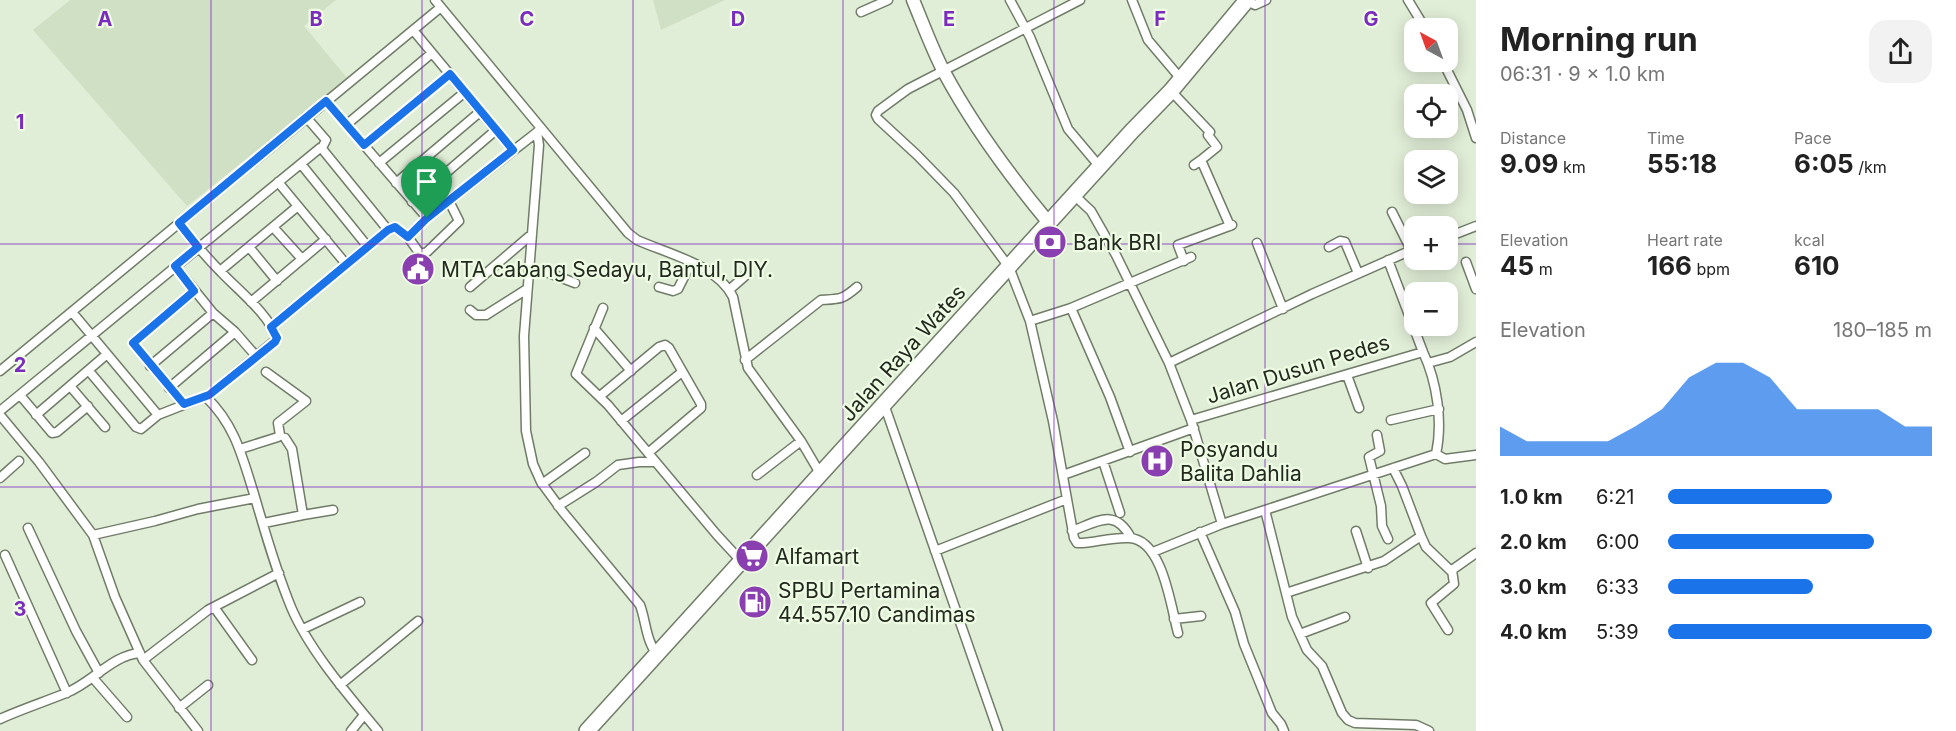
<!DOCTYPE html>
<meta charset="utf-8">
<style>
body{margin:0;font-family:Inter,sans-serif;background:#f2f2f2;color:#222;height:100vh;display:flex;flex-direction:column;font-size:22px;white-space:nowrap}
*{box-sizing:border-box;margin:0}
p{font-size:20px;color:#767676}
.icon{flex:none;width:33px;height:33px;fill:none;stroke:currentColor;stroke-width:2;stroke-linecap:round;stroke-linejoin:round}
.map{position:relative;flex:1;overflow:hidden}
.details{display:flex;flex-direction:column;background:#fff;width:480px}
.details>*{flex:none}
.needle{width:39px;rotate:319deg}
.tools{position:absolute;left:1404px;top:18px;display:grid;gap:12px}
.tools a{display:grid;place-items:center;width:54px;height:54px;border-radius:12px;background:#fff;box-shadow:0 3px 15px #0003;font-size:30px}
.pin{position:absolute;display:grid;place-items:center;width:51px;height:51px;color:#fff;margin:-62px -26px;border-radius:50% 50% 50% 0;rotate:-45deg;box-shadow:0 0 6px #0007}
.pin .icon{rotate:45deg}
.round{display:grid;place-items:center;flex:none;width:63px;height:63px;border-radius:18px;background:#f2f2f2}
.headline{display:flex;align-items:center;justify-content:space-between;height:102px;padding:0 24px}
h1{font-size:33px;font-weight:700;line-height:45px}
.stats{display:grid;grid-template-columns:repeat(3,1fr);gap:9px;height:102px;padding:6px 24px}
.stats div{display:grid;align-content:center}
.stats b{font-size:26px;font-weight:700}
.stats small{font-size:16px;font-weight:400}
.stats p{font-size:16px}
.chart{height:168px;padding:12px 24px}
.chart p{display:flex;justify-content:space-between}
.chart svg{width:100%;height:108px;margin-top:6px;fill:#1a73e8;opacity:.7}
ul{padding:0 24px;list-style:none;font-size:20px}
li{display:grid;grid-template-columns:96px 72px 1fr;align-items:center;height:45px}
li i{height:15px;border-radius:8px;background:#1a73e8}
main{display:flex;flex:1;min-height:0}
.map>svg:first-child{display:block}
.built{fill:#d0e0c4}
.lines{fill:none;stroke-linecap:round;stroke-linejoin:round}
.street-casing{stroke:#707c68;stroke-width:11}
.secondary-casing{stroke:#707c68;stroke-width:15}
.highway-casing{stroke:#707c68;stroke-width:18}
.street{stroke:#fff;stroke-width:8}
.secondary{stroke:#fff;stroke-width:12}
.highway{stroke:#fff;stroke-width:15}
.route-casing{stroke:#fff;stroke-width:12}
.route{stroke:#1a73e8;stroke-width:8}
.grid{fill:none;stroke:#7b2cbf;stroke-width:1.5;stroke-opacity:0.55}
.labels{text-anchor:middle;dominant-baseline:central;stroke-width:4.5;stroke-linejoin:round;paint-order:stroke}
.poi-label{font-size:21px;fill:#242920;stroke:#eefce4;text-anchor:start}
.street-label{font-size:21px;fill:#242920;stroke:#eefce4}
.grid-label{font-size:20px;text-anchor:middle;font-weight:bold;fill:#7b2cbf;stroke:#eefce4;stroke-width:4.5;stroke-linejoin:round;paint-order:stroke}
</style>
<main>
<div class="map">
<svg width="1476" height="731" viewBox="0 0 1476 731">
<rect width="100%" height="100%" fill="#e1eed7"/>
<path class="built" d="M 70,0 L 336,0 L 304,26 L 348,79 L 187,206 L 33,30 Z
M 653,0 L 725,0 L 661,30 Z"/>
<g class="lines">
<g class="street-casing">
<path id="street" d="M 435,0 L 628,233 L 637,240 C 668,254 716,264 733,297 L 748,368 L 801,441 L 821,475
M 1010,0 L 1030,37 L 1068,129 L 1100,167
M 1080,0 L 908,89 L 878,111 L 876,115 L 878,119 L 917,155 L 954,193 L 1009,267 L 1030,321 L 1053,421 L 1074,538 L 1077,543 L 1082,543 C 1097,542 1113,537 1129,538 C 1163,539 1171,608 1178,633
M 1132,0 L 1148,40 L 1181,79
M 1245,0 L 1255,5 L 1266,0
M 1408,0 L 1425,28
M 861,12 L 888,0
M 1443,62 L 1467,110 L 1476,138
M 1171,91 L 1210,132 L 1208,135 L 1217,147 L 1201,160
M 326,101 L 427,218
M 306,117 L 326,140 L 322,148
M 346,125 L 432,53
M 496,130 L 513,150
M 537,132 L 539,145 L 524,336 L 526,431 L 533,464 L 541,482 L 563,512 L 640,605 C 646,621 646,641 657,654
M 364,145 L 450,74
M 379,163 L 465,92
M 301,164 L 368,247
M 1194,165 L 1201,160 L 1230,226
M 278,182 L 346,264
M 396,183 L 481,111
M 1074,195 L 1091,211 L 1116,255 L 1169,363 L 1191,420 L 1222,524 L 1265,510 L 1292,617 L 1307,650 L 1322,666 L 1342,713 L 1348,720 L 1355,723 L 1416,725 L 1429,731
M 412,202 L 496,130 L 413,30
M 1392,212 L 1411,250
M 273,227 L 302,259
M 408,237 L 420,254 L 427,252 L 459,221 L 449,201
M 1448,237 L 1476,226
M 1257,243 L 1283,309
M 249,247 L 277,281
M 1329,247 L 1340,241 L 1345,242 L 1358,273
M 1388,260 L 1423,352
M 1184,261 L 1178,245 L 1232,225
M 1466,262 L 1476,289
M 175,266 L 213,313 L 235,332 L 256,356
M 529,269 L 549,273 L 575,283
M 220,271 L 298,206
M 470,287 L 532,234
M 659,287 L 673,291 L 678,289 L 691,263
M 729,290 L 745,276
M 251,302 L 326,239
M 603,308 L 576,374 L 608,405 L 717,535 L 742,562
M 1071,308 L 1110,397 L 1130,452
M 470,310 L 476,315 L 486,315 L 527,289
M 72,312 L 158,415
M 1030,321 L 1071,308 L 1191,257
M 271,327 L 388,230 L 395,227 L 408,237 L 427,218 L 541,129
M 594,328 L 631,371
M 745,360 L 821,300 C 840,299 842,300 857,287
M 1169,363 L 1312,294 L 1414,249
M 1428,363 L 1450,357 L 1476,342
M 150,366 L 213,313
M 0,371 L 441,7
M 89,371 L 136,427 L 141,429 L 158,415 L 209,395 L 277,339 C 270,315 238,290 221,272 C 206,257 192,240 179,223
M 1347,375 L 1359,408
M 70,386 L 105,427
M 169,388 L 235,332
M 20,395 L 52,433 L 57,432 L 88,406
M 600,396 L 659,347 L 665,345 L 669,348 L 701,404 L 701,408 L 648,453
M 206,397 C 235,425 242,456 254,494 C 265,532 276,571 291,607 C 309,650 349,696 378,731
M 184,404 L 133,343 L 194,291
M 884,404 L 998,731
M 0,411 L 320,148 L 323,150 L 388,230
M 0,415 L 39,462 L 93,535 L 115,597 L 143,660 L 198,731
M 36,415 L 106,355
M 1191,420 L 1423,352 C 1437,382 1443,422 1436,454 L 1265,510
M 1391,420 L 1439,409
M 621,421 L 682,372
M 1377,435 L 1380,451 L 1369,457 L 1381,506 L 1382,526 L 1388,539
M 285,438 L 292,449 L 303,515
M 240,449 L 278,437 L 280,435 L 278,423 L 306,401 L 266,372
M 1436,454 L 1445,459 L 1476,455
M 1103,461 L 1120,513
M 757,475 L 801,441
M 1063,475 L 1194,428
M 0,478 L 19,461
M 542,484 L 585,453
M 558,506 L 596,482 L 618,465 L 639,462 L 655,462
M 264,523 L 303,515 L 333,510
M 28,528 L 76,631 L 99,673
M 1072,531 C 1097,522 1115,507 1131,538
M 1356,531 L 1368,568
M 1200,532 L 1235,612 L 1244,644 L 1272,713 L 1281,724 L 1284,731
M 93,535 L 155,521 L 198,509 L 255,498
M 1421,536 L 1426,547 L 1451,571
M 935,551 L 1067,499
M 1153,552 L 1222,524
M 5,555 L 67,693
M 1286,593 L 1384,561 L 1421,536 L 1402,486 L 1393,468
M 214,607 L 252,660
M 1174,619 L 1201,616
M 303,629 L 360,602
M 1448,630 L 1431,603 L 1454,584 L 1452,570 L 1476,553
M 1300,634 L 1345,617
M 143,660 L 208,610 L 279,573
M 93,678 L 127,717
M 340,685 L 418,621
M 179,708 L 208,685
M 0,719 C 22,709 44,702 66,693 C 92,683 112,655 140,653
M 351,731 L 364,715"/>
</g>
<g class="secondary-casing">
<path id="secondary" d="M 913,0 C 923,24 932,49 944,72 C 973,126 1010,176 1049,223"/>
</g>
<g class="highway-casing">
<path id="highway" d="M 587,731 L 1132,131 L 1171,91 L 1247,0"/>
</g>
<use href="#street" class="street"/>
<use href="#secondary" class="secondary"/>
<use href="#highway" class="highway"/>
</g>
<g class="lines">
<g class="route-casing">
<path id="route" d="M 450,74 L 513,150 L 427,218 L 408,237 L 395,227 L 388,230 L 271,327 L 277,338 L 275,342 L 209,395 L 184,404 L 133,343 L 194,291 L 175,266 L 198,247 L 179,223 L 326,101 L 364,145 Z"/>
</g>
<use href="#route" class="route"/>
</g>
<path class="grid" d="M 211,0 L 211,731M 422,0 L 422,731M 633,0 L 633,731M 843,0 L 843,731M 1054,0 L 1054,731M 1265,0 L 1265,731M 0,244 L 1414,244M 1448,244 L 1476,244M 0,487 L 1476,487"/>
<defs>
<g id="bank-disc" transform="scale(1.725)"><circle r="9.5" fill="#8a3fb0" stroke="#eefce4"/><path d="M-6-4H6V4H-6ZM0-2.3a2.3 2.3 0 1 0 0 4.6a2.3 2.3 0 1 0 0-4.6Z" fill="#fff"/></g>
<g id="civic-disc" transform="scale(1.725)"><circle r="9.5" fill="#8a3fb0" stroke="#eefce4"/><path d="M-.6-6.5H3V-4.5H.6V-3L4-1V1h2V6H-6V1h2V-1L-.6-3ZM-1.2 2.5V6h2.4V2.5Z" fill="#fff"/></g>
<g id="hospital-disc" transform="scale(1.725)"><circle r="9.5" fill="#8a3fb0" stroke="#eefce4"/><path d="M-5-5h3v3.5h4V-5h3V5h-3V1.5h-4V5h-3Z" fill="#fff"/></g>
<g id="supermarket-disc" transform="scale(1.725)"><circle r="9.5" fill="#8a3fb0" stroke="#eefce4"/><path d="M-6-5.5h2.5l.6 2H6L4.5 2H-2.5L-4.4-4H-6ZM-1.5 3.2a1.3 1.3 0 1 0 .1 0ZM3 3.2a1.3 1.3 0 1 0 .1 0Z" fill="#fff"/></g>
<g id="fuel-disc" transform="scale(1.725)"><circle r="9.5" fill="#8a3fb0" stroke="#eefce4"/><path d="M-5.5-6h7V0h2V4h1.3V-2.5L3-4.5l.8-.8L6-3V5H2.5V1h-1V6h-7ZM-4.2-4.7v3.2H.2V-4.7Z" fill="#fff"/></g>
</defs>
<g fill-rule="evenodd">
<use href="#bank-disc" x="1050" y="242"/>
<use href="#civic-disc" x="418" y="269"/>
<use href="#hospital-disc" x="1157" y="461"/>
<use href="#supermarket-disc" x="752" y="556"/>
<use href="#fuel-disc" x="755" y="602"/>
</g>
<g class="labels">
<g class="poi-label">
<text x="1073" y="242">Bank BRI</text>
<text x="441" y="269">MTA cabang Sedayu, Bantul, DIY.</text>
<text x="1180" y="449">Posyandu<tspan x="1180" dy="24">Balita Dahlia</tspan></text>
<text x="775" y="556">Alfamart</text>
<text x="778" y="590">SPBU Pertamina<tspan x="778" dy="24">44.557.10 Candimas</tspan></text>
</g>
<g class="street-label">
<text transform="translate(903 353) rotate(-48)">Jalan Raya Wates</text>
<text transform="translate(1298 369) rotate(-17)">Jalan Dusun Pedes</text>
</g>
</g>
<g class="grid-label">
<text x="105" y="26">A</text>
<text x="316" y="26">B</text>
<text x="527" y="26">C</text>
<text x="738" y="26">D</text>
<text x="949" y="26">E</text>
<text x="1160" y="26">F</text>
<text x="1371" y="26">G</text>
<text x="20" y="129">1</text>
<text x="20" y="372">2</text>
<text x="20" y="616">3</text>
</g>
</svg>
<div class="tools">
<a><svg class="needle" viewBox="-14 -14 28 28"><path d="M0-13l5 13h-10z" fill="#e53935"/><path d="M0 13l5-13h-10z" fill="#767676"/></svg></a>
<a><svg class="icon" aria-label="locate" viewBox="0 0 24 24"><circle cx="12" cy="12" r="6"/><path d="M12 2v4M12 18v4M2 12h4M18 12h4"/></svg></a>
<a><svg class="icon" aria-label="layers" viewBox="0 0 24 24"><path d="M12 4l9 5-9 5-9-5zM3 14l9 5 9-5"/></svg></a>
<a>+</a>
<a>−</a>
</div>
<div class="pin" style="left:427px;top:218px;background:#1e9e55"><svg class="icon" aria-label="arrive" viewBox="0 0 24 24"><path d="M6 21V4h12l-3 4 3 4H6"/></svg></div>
</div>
<section class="details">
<div class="headline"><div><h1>Morning run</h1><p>06:31 · 9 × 1.0 km</p></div><a class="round"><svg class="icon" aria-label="share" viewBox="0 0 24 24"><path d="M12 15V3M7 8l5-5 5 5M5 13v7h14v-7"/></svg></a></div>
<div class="stats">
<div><p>Distance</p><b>9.09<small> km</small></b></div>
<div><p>Time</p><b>55:18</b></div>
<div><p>Pace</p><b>6:05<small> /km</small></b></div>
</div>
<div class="stats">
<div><p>Elevation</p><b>45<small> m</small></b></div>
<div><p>Heart rate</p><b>166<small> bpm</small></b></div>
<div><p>kcal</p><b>610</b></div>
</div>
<div class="chart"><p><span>Elevation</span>180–185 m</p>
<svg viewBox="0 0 160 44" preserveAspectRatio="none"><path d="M0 44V32L10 38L20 38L30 38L40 38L50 32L60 25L70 12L80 6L90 6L100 12L110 25L120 25L130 25L140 25L150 32L160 32V44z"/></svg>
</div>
<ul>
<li><b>1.0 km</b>6:21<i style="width:62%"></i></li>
<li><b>2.0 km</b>6:00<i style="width:78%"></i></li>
<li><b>3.0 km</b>6:33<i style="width:55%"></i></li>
<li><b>4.0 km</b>5:39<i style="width:100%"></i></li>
</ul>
</section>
</main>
